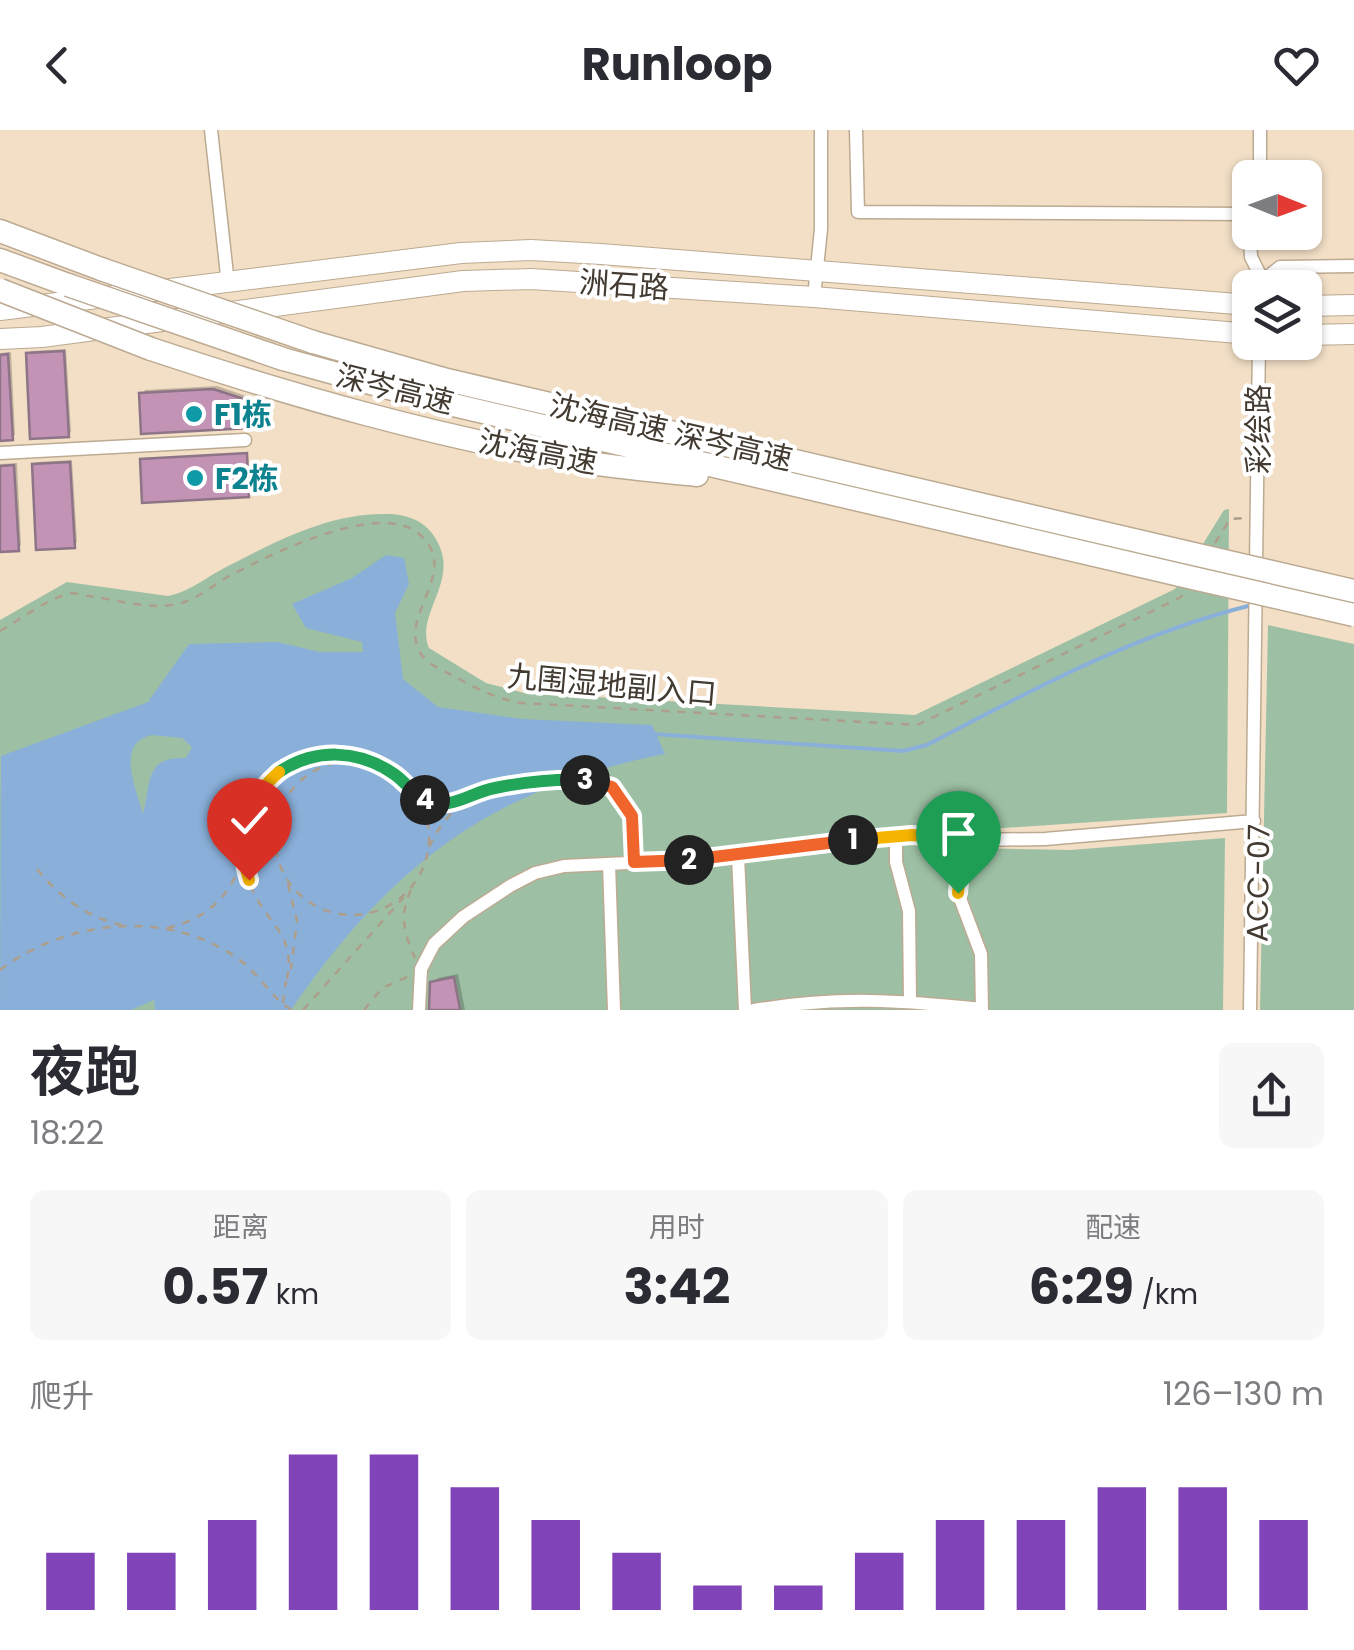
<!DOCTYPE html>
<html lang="zh">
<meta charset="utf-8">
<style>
body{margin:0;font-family:Poppins,"Noto Sans SC",sans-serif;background:#f7f7f7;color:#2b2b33;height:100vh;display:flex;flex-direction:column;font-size:38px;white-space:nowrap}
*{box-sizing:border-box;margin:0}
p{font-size:32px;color:#7c7c81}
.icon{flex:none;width:55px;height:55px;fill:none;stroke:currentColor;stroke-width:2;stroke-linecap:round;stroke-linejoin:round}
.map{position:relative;height:880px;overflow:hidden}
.sheet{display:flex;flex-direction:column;background:#fff;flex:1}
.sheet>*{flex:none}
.needle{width:65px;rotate:91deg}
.tools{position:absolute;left:1232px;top:30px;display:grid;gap:20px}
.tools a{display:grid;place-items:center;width:90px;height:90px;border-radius:15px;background:#fff;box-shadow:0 2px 8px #0004;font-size:50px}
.pin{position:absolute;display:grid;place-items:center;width:85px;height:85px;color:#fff;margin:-102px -42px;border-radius:50% 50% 50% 0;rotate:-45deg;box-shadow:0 0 10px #0007}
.pin .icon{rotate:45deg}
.km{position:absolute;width:50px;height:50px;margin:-25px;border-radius:50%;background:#222;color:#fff;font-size:28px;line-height:50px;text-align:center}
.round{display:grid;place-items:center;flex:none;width:105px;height:105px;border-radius:15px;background:#f7f7f7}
.headline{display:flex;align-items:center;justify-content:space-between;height:170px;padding:0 30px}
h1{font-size:55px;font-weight:700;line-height:75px}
.stats{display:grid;grid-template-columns:repeat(3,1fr);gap:15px;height:170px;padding:10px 30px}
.stats div{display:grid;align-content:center;border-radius:15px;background:#f7f7f7;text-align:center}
.stats b{font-size:50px;font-weight:700}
.stats small{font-size:28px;font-weight:400}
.stats p{font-size:28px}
.chart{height:280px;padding:20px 30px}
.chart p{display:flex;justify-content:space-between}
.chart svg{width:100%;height:180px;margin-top:10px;stroke:#8143b8;stroke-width:6}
header{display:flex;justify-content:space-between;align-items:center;height:130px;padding:0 30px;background:#fff;font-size:45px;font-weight:700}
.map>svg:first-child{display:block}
.green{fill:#9dc0a4}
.water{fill:#8aafd9;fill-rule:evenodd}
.shadow{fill:#0003}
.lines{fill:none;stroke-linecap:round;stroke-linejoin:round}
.stream{stroke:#8aafd9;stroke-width:4}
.building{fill:#c293b5;stroke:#8d7486;stroke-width:2.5}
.street-casing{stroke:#bcaa92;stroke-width:15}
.primary-casing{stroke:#bcaa92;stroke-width:22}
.highway-casing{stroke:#bcaa92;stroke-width:25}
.path{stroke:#ad9e8b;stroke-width:2.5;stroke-dasharray:8 8;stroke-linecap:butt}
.street{stroke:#fff;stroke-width:12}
.primary{stroke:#fff;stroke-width:20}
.highway{stroke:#fff;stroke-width:22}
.highway-bridge-casing{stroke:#bcaa92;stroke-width:25;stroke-linecap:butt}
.highway-bridge{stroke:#fff;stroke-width:22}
.split-1-casing{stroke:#fff;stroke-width:20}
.split-2-casing{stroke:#fff;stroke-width:20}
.split-3-casing{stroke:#fff;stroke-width:20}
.split-4-casing{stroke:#fff;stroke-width:20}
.split-5-casing{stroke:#fff;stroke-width:20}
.split-6-casing{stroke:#fff;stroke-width:20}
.split-1{stroke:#f5b400;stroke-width:12}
.split-2{stroke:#f0652b;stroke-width:12}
.split-3{stroke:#f0652b;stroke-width:12}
.split-4{stroke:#22a559;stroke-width:12}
.split-5{stroke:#22a559;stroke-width:12}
.split-6{stroke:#f5b400;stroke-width:12}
.culture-dot{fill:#0f9aa8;stroke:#fff;stroke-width:4}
.labels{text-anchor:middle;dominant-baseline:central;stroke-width:8;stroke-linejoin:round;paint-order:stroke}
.street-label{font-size:30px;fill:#433b31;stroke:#fff}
.culture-label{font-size:30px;font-weight:bold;fill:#0d838f;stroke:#fff;text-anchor:start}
</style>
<header><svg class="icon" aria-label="back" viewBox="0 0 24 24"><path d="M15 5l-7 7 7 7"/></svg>Runloop<svg class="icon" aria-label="heart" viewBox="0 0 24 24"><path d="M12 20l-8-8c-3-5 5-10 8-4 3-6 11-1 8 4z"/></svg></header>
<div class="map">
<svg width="1354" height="880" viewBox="0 0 1354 880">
<rect width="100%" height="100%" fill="#f2dfc6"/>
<path class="green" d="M 1229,379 L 1227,683 L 974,700 L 972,718 L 1070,720 L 1225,708 L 1223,880 L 0,880 L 0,490 L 67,452 L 168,466 C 192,461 209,445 230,435 C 280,409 332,382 390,384 C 412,385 430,394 439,415 C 457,453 415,486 429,518 L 486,553 L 524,563 L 915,585 L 1175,459 L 1224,380 Z
M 1268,495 L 1354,514 L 1354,880 L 1260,880 Z"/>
<path class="water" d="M 386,425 L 404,428 L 409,454 L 395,483 L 403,549 L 438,577 L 522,589 L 652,595 L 665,624 C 491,658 390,736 291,880 L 155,880 L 154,870 L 131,880 L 0,880 L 1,626 L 148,572 L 189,514 L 277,512 L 320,522 L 363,522 L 362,512 L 306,498 L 292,474 L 352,448 ZM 152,605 L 182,608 L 192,617 L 186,628 C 144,626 151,654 143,684 C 136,659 115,613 152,605 Z"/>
<path class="shadow" d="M 66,219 L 71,302 L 68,305 L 28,224 L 31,221 Z
M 11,222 L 15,305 L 0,308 L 0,223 Z
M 217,256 L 249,267 L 251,293 L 247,296 L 142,264 L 145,260 Z
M 248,323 L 248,364 L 142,330 L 144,328 Z
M 72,330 L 77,412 L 74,415 L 34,335 L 37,332 Z
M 17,333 L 21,416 L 0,420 L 0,334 Z
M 458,844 L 465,880 L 431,880 L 433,853 L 438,848 Z"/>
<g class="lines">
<path class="stream" d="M 653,604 L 903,621 L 927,615 C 1033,559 1135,504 1252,475"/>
</g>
<path class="building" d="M 64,221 L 69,307 L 30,309 L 26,223 Z
M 8,224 L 13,310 L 0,311 L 0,225 Z
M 213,259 L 247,270 L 249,298 L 141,304 L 139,263 Z
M 247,323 L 249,367 L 142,373 L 140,329 Z
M 70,332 L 75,418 L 36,420 L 32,334 Z
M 14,335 L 19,421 L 0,422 L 0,336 Z
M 454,847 L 460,880 L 429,880 L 430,852 Z"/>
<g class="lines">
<g class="street-casing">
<path id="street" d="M 211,0 L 228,154
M 856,0 L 858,82 L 1250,84
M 1260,0 L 1260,48
M 1249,84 L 1251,127 L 1263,151
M 1263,151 L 1280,137 L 1354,136
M 814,167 L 821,99 L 821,0
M 0,323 L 245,310
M 896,706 L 896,732 L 909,781 L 910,871
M 963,709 L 958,763 L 981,824 L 982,880
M 738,726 L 745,880
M 609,734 L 614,880
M 419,880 L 421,839 L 434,814 L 463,787 L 510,756 L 535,743 L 564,736 L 714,729 L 912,705 L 972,710 L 1045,709 L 1254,691
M 754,880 C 837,866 899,870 982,879
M 1250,880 L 1259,212"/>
</g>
<g class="primary-casing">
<path id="primary" d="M 1305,176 L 1354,175
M 0,180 L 461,123 L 531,120 L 601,124 L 1250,175
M 1305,205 L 1354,204
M 0,209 L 42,207 L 463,151 L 531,149 L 814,167 L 1250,204"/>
</g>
<g class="highway-casing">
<path id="highway" d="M 0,101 L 101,139
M 0,130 L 68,155
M 313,212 L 447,250 L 1185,422
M 151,219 C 293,266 436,307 583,332 C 620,338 659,341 697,345
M 283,229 L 432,270 L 1180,445"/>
</g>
<path class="path" d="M 1215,413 L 1230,389 L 1244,388
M 0,501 C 21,489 44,471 67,464 C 73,462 82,465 89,466 C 119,470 158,483 187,471 C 203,465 217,452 233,444 C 272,424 379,370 419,404 C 463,441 396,486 421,524 C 428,534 441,540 452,545 C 475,558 496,569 522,573 L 917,595 L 1181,467 L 1185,462
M275 708a77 77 0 1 1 154 0a77 77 0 1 1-154 0Z
M 418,667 L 444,675 L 463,671
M 429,717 C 438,698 450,681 468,669 C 493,653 588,639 612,658 C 633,674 633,698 634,722
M 37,739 C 60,767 86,787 122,795
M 288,754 L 297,791 L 291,839
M 411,760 C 399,784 404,804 415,828
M 167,798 C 207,789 233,765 242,726
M 0,840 C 66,790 166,778 237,828 C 258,842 271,868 292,880
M 287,849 C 295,806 272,798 255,765 C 232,722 241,666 282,639 C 307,622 337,620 365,630
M 283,873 L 286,851
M 303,880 L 404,767
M 364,880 L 382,858 L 407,847"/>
<use href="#street" class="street"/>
<use href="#primary" class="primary"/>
<use href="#highway" class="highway"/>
<g class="highway-bridge-casing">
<path id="highway-bridge" d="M 101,139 L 313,212
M 68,155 L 283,229
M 0,160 L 151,219
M 1185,422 L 1354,461
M 1180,445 L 1354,485"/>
</g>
<use href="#highway-bridge" class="highway-bridge"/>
</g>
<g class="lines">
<g class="split-1-casing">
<path id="split-1" d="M 853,710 L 912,705 L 963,709 L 958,763"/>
</g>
<g class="split-2-casing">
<path id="split-2" d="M 689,730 L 853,710"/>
</g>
<g class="split-3-casing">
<path id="split-3" d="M 585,650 L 612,657 L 632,686 L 634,732 L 689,730"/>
</g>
<g class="split-4-casing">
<path id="split-4" d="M 425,670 C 453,681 468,663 495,658 C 524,652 555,649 585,650"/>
</g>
<g class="split-5-casing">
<path id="split-5" d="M 279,642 C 315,618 358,619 394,644 C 406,652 412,664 425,670"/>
</g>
<g class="split-6-casing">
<path id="split-6" d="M 249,750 C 236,708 245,671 279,642"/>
</g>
<use href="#split-1" class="split-1"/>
<use href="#split-2" class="split-2"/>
<use href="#split-3" class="split-3"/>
<use href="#split-4" class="split-4"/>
<use href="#split-5" class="split-5"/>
<use href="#split-6" class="split-6"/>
</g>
<g class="culture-dot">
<circle cx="194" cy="284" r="10"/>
<circle cx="195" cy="348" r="10"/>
</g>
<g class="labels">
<g class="street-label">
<text transform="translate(624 155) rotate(4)">洲石路</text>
<text transform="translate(395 259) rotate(14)">深岑高速</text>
<text transform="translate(1258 299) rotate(-90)">彩绘路</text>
<text transform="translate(671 302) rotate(13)">沈海高速 深岑高速</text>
<text transform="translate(538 322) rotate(11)">沈海高速</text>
<text transform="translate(612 555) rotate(5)">九围湿地副入口</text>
<text transform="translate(1258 753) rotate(-89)">ACC-07</text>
</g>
<g class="culture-label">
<text x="214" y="284">F1栋</text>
<text x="215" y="348">F2栋</text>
</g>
</g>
</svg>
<div class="tools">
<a><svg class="needle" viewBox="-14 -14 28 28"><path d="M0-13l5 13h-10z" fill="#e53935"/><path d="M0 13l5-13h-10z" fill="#7c7c81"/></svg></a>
<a><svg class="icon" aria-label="layers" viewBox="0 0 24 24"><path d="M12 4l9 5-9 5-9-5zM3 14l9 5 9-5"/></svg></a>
</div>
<div class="pin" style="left:958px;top:763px;background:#1e9e55"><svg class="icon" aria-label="arrive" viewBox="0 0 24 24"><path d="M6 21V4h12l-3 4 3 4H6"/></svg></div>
<div class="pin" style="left:249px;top:750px;background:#d93025"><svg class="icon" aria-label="check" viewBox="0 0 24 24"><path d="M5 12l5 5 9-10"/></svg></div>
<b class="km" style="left:853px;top:710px">1</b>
<b class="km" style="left:689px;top:730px">2</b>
<b class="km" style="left:585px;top:650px">3</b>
<b class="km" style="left:425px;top:670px">4</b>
</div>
<section class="sheet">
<div class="headline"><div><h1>夜跑</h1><p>18:22</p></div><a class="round"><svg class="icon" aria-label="share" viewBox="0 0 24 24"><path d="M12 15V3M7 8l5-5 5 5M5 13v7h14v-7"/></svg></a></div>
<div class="stats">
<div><p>距离</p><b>0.57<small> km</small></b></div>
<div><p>用时</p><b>3:42</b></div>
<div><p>配速</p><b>6:29<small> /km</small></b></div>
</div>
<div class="chart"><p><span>爬升</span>126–130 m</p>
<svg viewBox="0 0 160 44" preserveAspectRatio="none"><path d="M5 44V30M15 44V30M25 44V22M35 44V6M45 44V6M55 44V14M65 44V22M75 44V30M85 44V38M95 44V38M105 44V30M115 44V22M125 44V22M135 44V14M145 44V14M155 44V22"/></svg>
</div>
</section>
